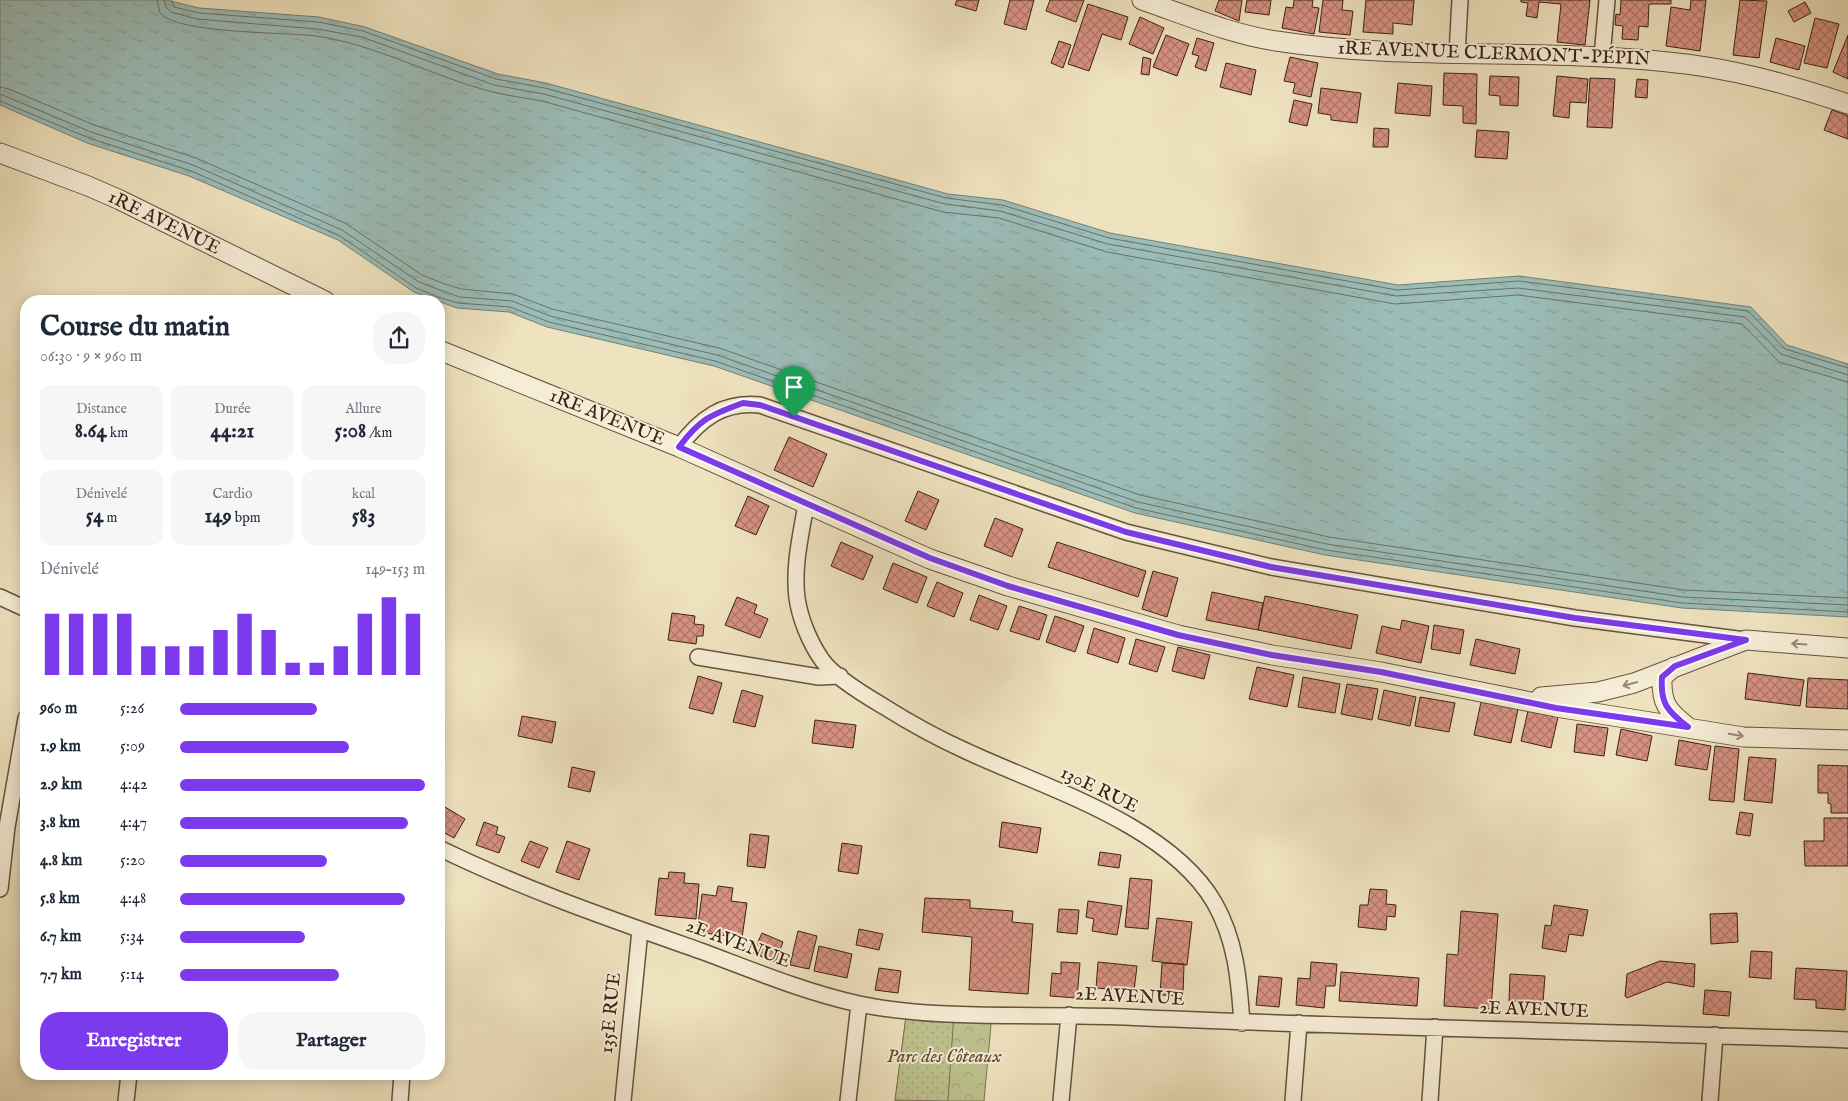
<!DOCTYPE html>
<html lang="fr">
<meta charset="utf-8">
<style>
body{margin:0;font-family:"IM FELL English",serif;background:#f6f6f7;color:#1f2937;height:100vh;display:flex;flex-direction:column;font-size:19px;white-space:nowrap}
*{box-sizing:border-box;margin:0}
p{font-size:16px;color:#747a83}
.icon{flex:none;width:28px;height:28px;fill:none;stroke:currentColor;stroke-width:2;stroke-linecap:round;stroke-linejoin:round}
.map{position:relative;flex:1;overflow:hidden}
.drawer{position:absolute;left:20px;top:295px;width:425px;height:785px;display:flex;flex-direction:column;background:#fff;border-radius:20px;box-shadow:0 2px 12px #0003}
.drawer>*{flex:none}
.pin{position:absolute;display:grid;place-items:center;width:42px;height:42px;color:#fff;margin:-51px -21px;border-radius:50% 50% 50% 0;rotate:-45deg;box-shadow:0 0 5px #0007}
.pin .icon{rotate:45deg}
.round{display:grid;place-items:center;flex:none;width:52px;height:52px;border-radius:20px;background:#f6f6f7}
.headline{display:flex;align-items:center;justify-content:space-between;height:85px;padding:0 20px}
h1{font-size:28px;font-weight:800;line-height:38px}
.metrics{display:grid;grid-template-columns:repeat(3,1fr);gap:8px;height:85px;padding:5px 20px}
.metrics div{display:grid;align-content:center;border-radius:12px;background:#f6f6f7;text-align:center}
.metrics b{font-size:21px;font-weight:800}
.metrics small{font-size:14px;font-weight:400}
.metrics p{font-size:14px}
.chart{height:140px;padding:10px 20px}
.chart p{display:flex;justify-content:space-between}
.chart svg{width:100%;height:90px;margin-top:5px;stroke:#7c3aed;stroke-width:6}
.button{display:flex;gap:10px;margin-top:auto;padding:10px 20px}
.button a{flex:1;height:58px;border-radius:20px;background:#7c3aed;color:#fff;font-size:20px;font-weight:800;line-height:58px;text-align:center}
.button a+a{background:#f6f6f7;color:#1f2937}
ul{padding:0 20px;list-style:none;font-size:16px}
li{display:grid;grid-template-columns:80px 60px 1fr;align-items:center;height:38px}
li i{height:12px;border-radius:6px;background:#7c3aed}
.map>svg:first-child{display:block}
.park{fill:url(#park-crowns);stroke:#7c7252}
.garden{fill:url(#garden-dots);stroke:#7c7252}
.water{fill:url(#water-ripples);stroke:#757f77}
.lines{fill:none;stroke-linecap:round;stroke-linejoin:round}
.shore{stroke:#6b7067;stroke-width:1}
.building{fill:url(#building-cross-hatch);stroke:#3b2216}
.minor-casing{stroke:#685240;stroke-width:18}
.tertiary-casing{stroke:#685240;stroke-width:21}
.minor{stroke:#f5edd5;stroke-width:15}
.tertiary{stroke:#f5edd5;stroke-width:19}
.oneway{stroke:#988876}
.route-casing{stroke:#fff;stroke-width:10}
.route{stroke:#7c3aed;stroke-width:6}
.labels{text-anchor:middle;dominant-baseline:central;stroke-width:4;stroke-linejoin:round;paint-order:stroke}
.street-label{font-size:19px;fill:#3b2216;stroke:#f5edd5}
.park-label{font-size:19px;font-style:italic;fill:#5c4a34;stroke:#f5edd5}
</style>
<div class="map">
<svg width="1848" height="1101" viewBox="0 0 1848 1101">
<defs>
<pattern id="park-crowns" width="20" height="18" patternUnits="userSpaceOnUse" patternTransform="scale(1.25)"><rect width="20" height="18" fill="#bec38f"/><path d="M2 6a3 3 0 1 1 6 0M12 15a3 3 0 1 1 6 0" fill="none" stroke="#a4a77b"/></pattern>
<pattern id="garden-dots" width="8" height="8" patternUnits="userSpaceOnUse" patternTransform="scale(1.25)"><rect width="8" height="8" fill="#bec38f"/><path d="M2 2h.1M6 6h.1" fill="none" stroke="#a4a77b" stroke-width="1.8" stroke-linecap="round"/></pattern>
<pattern id="water-ripples" width="26" height="14" patternUnits="userSpaceOnUse" patternTransform="scale(1.25)"><rect width="26" height="14" fill="#9bbdb8"/><path d="M2 4q2-2 4 0t4 0M15 11q2-2 4 0t4 0" fill="none" stroke="#86a29d"/></pattern>
<pattern id="building-cross-hatch" width="8" height="8" patternUnits="userSpaceOnUse" patternTransform="scale(1.25)"><rect width="8" height="8" fill="#d89283"/><path d="M0 0l8 8M0 8l8-8" fill="none" stroke="#b0776a"/></pattern>
</defs>
<rect width="100%" height="100%" fill="#efe3bf"/>
<filter id="stains"><feTurbulence type="fractalNoise" baseFrequency=".004" numOctaves="4"/><feColorMatrix values="0 0 0 0 .2 0 0 0 0 .09 0 0 0 0 .02 0 0 0 .5 -.17"/></filter>
<radialGradient id="worn" r=".72"><stop offset=".6" stop-color="#630" stop-opacity="0"/><stop offset="1" stop-color="#630" stop-opacity=".3"/></radialGradient>
<path class="park" d="M 907,1009 L 992,1014 L 984,1101 L 895,1101 Z"/>
<path class="garden" d="M 907,1009 L 954,1013 L 948,1101 L 895,1100 Z"/>
<path class="water" d="M 0,0 L 166,0 L 199,8 L 319,17 L 365,27 L 498,74 L 546,83 L 948,194 L 1003,200 L 1110,233 L 1398,285 L 1519,276 L 1751,307 L 1787,345 L 1848,364 L 1848,617 L 1682,608 L 1325,555 L 1135,513 L 714,366 L 547,327 L 509,312 L 457,308 L 414,292 L 338,240 L 189,176 L 87,143 L 0,105 Z"/>
<g class="lines">
<path class="shore" d="M 157,0 L 160,13 C 178,34 285,32 316,36 C 378,45 433,77 493,92 C 509,96 526,98 542,101 L 943,212 L 999,218 L 1107,252 L 1395,304 L 1518,295 L 1742,324 L 1779,362 L 1848,382
M 164,0 L 166,7 L 171,12 L 197,19 L 317,29 L 362,37 L 494,85 L 544,94 L 945,204 L 1000,211 L 1108,244 L 1396,296 L 1518,288 L 1745,317 L 1781,354 L 1848,375
M 171,0 L 174,7 L 199,13 L 318,22 L 363,31 L 496,79 L 545,88 L 946,198 L 1002,205 L 1109,238 L 1397,290 L 1519,281 L 1748,311 L 1785,349 L 1848,368
M 0,87 L 9,89 L 94,125 L 196,158 L 345,223 L 422,275 L 442,283 L 461,289 L 513,294 L 552,309 L 719,348 L 1140,495 L 1329,537 L 1684,590 L 1848,598
M 0,94 L 91,132 L 193,165 L 342,230 L 419,282 L 440,290 L 460,297 L 512,301 L 550,316 L 717,355 L 1138,502 L 1327,544 L 1683,597 L 1848,605
M 0,101 L 89,138 L 191,171 L 340,236 L 416,288 L 438,297 L 458,303 L 510,307 L 549,322 L 715,361 L 1136,508 L 1326,550 L 1682,603 L 1848,612"/>
</g>
<path class="building" d="M 957,0 L 979,0 L 976,11 L 955,5 Z
M 1010,0 L 1034,0 L 1026,30 L 1004,24 Z
M 1050,0 L 1084,0 L 1076,22 L 1046,11 Z
M 1219,0 L 1242,0 L 1239,21 L 1215,11 Z
M 1247,0 L 1271,0 L 1269,15 L 1245,12 Z
M 1294,0 L 1313,0 L 1312,7 L 1319,8 L 1314,34 L 1282,28 L 1286,7 L 1293,8 Z
M 1323,0 L 1343,0 L 1342,10 L 1353,11 L 1350,35 L 1319,32 Z
M 1366,0 L 1414,0 L 1412,25 L 1393,23 L 1393,34 L 1363,32 Z
M 1521,0 L 1590,0 L 1585,45 L 1557,42 L 1561,4 L 1539,2 L 1537,18 L 1526,16 L 1528,3 L 1521,2 Z
M 1621,0 L 1671,0 L 1671,4 L 1649,4 L 1648,27 L 1639,26 L 1638,40 L 1622,39 L 1623,26 L 1615,25 L 1616,14 L 1620,15 Z
M 1691,0 L 1706,0 L 1700,51 L 1666,46 L 1671,7 L 1690,10 Z
M 1740,0 L 1767,1 L 1759,58 L 1733,55 Z
M 1805,2 L 1811,13 L 1794,22 L 1788,11 Z
M 1088,4 L 1128,17 L 1121,40 L 1102,34 L 1089,71 L 1068,64 Z
M 1140,17 L 1164,28 L 1153,54 L 1129,44 Z
M 1815,18 L 1839,24 L 1827,68 L 1804,63 Z
M 1166,35 L 1189,44 L 1177,76 L 1153,67 Z
M 1848,35 L 1848,79 L 1833,72 Z
M 1197,38 L 1214,43 L 1206,71 L 1195,67 L 1199,56 L 1192,54 Z
M 1776,38 L 1805,46 L 1799,70 L 1770,62 Z
M 1059,41 L 1071,45 L 1063,68 L 1051,63 Z
M 1143,57 L 1151,59 L 1149,75 L 1141,74 Z
M 1290,57 L 1318,63 L 1311,97 L 1293,93 L 1295,83 L 1284,81 Z
M 1226,63 L 1256,70 L 1251,95 L 1220,87 Z
M 1444,73 L 1477,74 L 1476,124 L 1463,123 L 1463,106 L 1443,105 Z
M 1490,76 L 1519,77 L 1518,106 L 1500,105 L 1500,96 L 1489,95 Z
M 1557,76 L 1588,79 L 1586,103 L 1570,102 L 1569,118 L 1553,116 Z
M 1590,78 L 1615,79 L 1612,128 L 1587,127 Z
M 1637,79 L 1648,80 L 1647,98 L 1635,97 Z
M 1398,83 L 1432,86 L 1430,116 L 1395,113 Z
M 1321,88 L 1361,93 L 1357,123 L 1331,120 L 1331,115 L 1318,113 Z
M 1294,100 L 1312,104 L 1307,126 L 1289,122 Z
M 1832,110 L 1848,116 L 1848,139 L 1824,130 Z
M 1374,128 L 1389,129 L 1388,147 L 1373,147 Z
M 1477,130 L 1509,132 L 1507,159 L 1475,157 Z
M 789,437 L 827,454 L 813,487 L 774,470 Z
M 918,491 L 939,500 L 926,530 L 905,521 Z
M 748,496 L 769,506 L 756,535 L 735,526 Z
M 995,518 L 1023,529 L 1012,557 L 984,546 Z
M 841,542 L 873,556 L 863,580 L 831,566 Z
M 1057,542 L 1146,571 L 1138,597 L 1048,567 Z
M 893,563 L 927,577 L 917,603 L 883,589 Z
M 1153,571 L 1178,578 L 1167,617 L 1142,609 Z
M 937,582 L 963,593 L 954,617 L 927,606 Z
M 1212,592 L 1263,603 L 1258,630 L 1206,620 Z
M 979,595 L 1007,606 L 998,630 L 970,620 Z
M 1265,596 L 1358,615 L 1351,649 L 1258,630 Z
M 737,597 L 757,605 L 754,613 L 768,619 L 760,638 L 725,625 Z
M 1019,606 L 1047,615 L 1039,640 L 1010,631 Z
M 672,613 L 695,616 L 694,624 L 704,625 L 703,636 L 697,636 L 696,644 L 668,640 Z
M 1055,616 L 1084,626 L 1075,652 L 1046,642 Z
M 1402,620 L 1429,626 L 1421,663 L 1376,653 L 1382,626 L 1400,630 Z
M 1434,625 L 1464,630 L 1460,654 L 1431,649 Z
M 1094,628 L 1125,638 L 1118,663 L 1087,653 Z
M 1136,639 L 1165,647 L 1157,672 L 1129,664 Z
M 1476,639 L 1520,649 L 1515,674 L 1470,665 Z
M 1178,647 L 1210,655 L 1204,679 L 1172,671 Z
M 1257,667 L 1294,675 L 1287,707 L 1249,699 Z
M 1748,673 L 1804,680 L 1800,706 L 1745,699 Z
M 698,676 L 722,683 L 713,714 L 689,708 Z
M 1303,677 L 1340,684 L 1335,713 L 1298,707 Z
M 1808,678 L 1848,680 L 1848,709 L 1806,707 Z
M 1347,684 L 1378,689 L 1372,720 L 1341,714 Z
M 742,690 L 763,696 L 755,727 L 733,722 Z
M 1384,690 L 1416,697 L 1410,726 L 1378,719 Z
M 1420,697 L 1455,703 L 1449,732 L 1415,726 Z
M 1481,702 L 1518,709 L 1511,743 L 1474,735 Z
M 1528,711 L 1558,717 L 1551,748 L 1521,741 Z
M 522,716 L 556,722 L 552,743 L 518,736 Z
M 815,720 L 856,725 L 853,748 L 812,743 Z
M 1577,724 L 1608,728 L 1604,756 L 1574,752 Z
M 1621,729 L 1652,736 L 1647,761 L 1616,755 Z
M 1679,740 L 1711,746 L 1707,770 L 1675,765 Z
M 1715,746 L 1739,749 L 1734,802 L 1709,800 Z
M 1749,757 L 1776,759 L 1772,803 L 1744,800 Z
M 1818,765 L 1848,766 L 1848,813 L 1831,813 L 1831,804 L 1828,803 L 1828,793 L 1818,793 Z
M 572,767 L 595,772 L 590,792 L 568,787 Z
M 445,807 L 465,819 L 454,838 L 439,830 L 439,817 Z
M 1740,812 L 1753,814 L 1750,836 L 1736,834 Z
M 1824,818 L 1848,818 L 1848,866 L 1805,866 L 1804,841 L 1824,841 Z
M 484,822 L 498,827 L 496,834 L 505,837 L 499,853 L 476,845 Z
M 1002,822 L 1041,828 L 1037,853 L 999,847 Z
M 750,834 L 769,836 L 765,868 L 747,866 Z
M 530,841 L 548,848 L 539,868 L 521,861 Z
M 567,841 L 590,849 L 579,880 L 556,872 Z
M 842,843 L 862,846 L 858,874 L 838,871 Z
M 1100,852 L 1121,855 L 1119,868 L 1098,865 Z
M 669,872 L 685,873 L 684,883 L 699,884 L 696,919 L 655,915 L 659,878 L 668,879 Z
M 1130,878 L 1152,880 L 1148,929 L 1125,927 Z
M 718,886 L 733,888 L 731,901 L 747,903 L 742,938 L 697,932 L 702,894 L 716,896 Z
M 1370,889 L 1387,890 L 1386,904 L 1396,905 L 1395,917 L 1387,916 L 1386,930 L 1358,927 L 1360,905 L 1368,905 Z
M 925,898 L 970,900 L 970,908 L 1013,911 L 1012,922 L 1033,924 L 1028,994 L 969,990 L 972,937 L 922,932 Z
M 1088,901 L 1122,906 L 1117,935 L 1092,931 L 1094,919 L 1086,917 Z
M 1554,905 L 1588,910 L 1583,936 L 1569,934 L 1566,952 L 1542,948 L 1545,925 L 1551,926 Z
M 1059,909 L 1079,910 L 1077,934 L 1057,932 Z
M 1461,911 L 1498,914 L 1491,1009 L 1444,1006 L 1447,954 L 1458,955 Z
M 1737,913 L 1738,942 L 1711,944 L 1710,914 Z
M 1157,918 L 1192,922 L 1187,965 L 1152,961 Z
M 859,929 L 883,934 L 879,950 L 856,945 Z
M 798,931 L 817,936 L 809,969 L 790,965 Z
M 762,933 L 783,942 L 775,962 L 753,953 Z
M 819,946 L 852,954 L 847,978 L 814,971 Z
M 1751,951 L 1772,952 L 1771,979 L 1749,977 Z
M 1660,961 L 1695,964 L 1694,987 L 1667,982 L 1627,998 L 1625,996 L 1627,974 Z
M 1061,962 L 1080,963 L 1077,998 L 1050,996 L 1052,973 L 1061,974 Z
M 1098,962 L 1137,966 L 1134,991 L 1096,988 Z
M 1311,962 L 1337,964 L 1335,986 L 1326,986 L 1324,1008 L 1296,1005 L 1298,978 L 1310,979 Z
M 1162,963 L 1184,964 L 1183,996 L 1160,995 Z
M 879,968 L 901,971 L 898,993 L 875,990 Z
M 1796,968 L 1847,971 L 1845,1010 L 1816,1008 L 1816,1000 L 1794,999 Z
M 1341,972 L 1419,978 L 1417,1006 L 1339,1001 Z
M 1510,974 L 1545,976 L 1543,1002 L 1509,1001 Z
M 1259,976 L 1282,978 L 1279,1007 L 1256,1005 Z
M 1705,990 L 1731,992 L 1729,1016 L 1703,1014 Z"/>
<g class="lines">
<g class="minor-casing">
<path id="minor" d="M 1457,54 L 1460,0
M 1602,57 L 1607,0
M 679,447 C 700,419 723,401 760,405 L 1126,532 L 1271,567 L 1575,618 L 1745,640
M 806,504 C 801,535 793,566 797,598 C 800,619 810,643 822,660 C 833,676 866,696 883,706 C 910,723 937,738 966,751 C 1045,788 1168,824 1214,902 C 1236,940 1239,980 1242,1023
M 0,597 L 26,609
M 698,657 L 819,677 L 840,676
M 439,848 C 523,889 613,920 701,951 C 752,970 804,992 859,1004 C 942,1021 1040,1013 1125,1017 C 1366,1028 1607,1031 1848,1040
M 0,889 L 7,827 L 26,718
M 126,1101 L 129,1074
M 400,1101 L 402,1074
M 623,1101 L 640,930
M 848,1101 L 859,1004
M 1061,1101 L 1069,1015
M 1293,1101 L 1299,1023
M 1430,1101 L 1435,1027
M 1710,1101 L 1715,1035"/>
</g>
<g class="tertiary-casing">
<path id="tertiary" d="M 1142,0 C 1186,15 1230,34 1276,41 C 1406,61 1538,48 1668,62 C 1732,68 1787,84 1848,104
M 0,153 L 88,186 L 120,200 L 325,301
M 439,350 L 679,447 L 930,559 L 1008,586 L 1178,635 L 1272,655 L 1381,672 L 1556,707 L 1638,720 L 1743,737 L 1848,740
M 1674,667 L 1662,677 C 1661,703 1667,711 1688,727
M 1541,697 L 1598,692 L 1634,683 L 1746,640 L 1848,648"/>
</g>
<use href="#minor" class="minor"/>
<use href="#tertiary" class="tertiary"/>
</g>
<defs><path id="oneway-shaft" d="M-6 0H5M1.5-3L5.5 0L1.5 3" fill="none" stroke-width="1.6" stroke-linecap="round" stroke-linejoin="round" transform="scale(1.25)"/></defs>
<g class="oneway">
<use href="#oneway-shaft" transform="translate(1799 644) rotate(-176)"/>
<use href="#oneway-shaft" transform="translate(1630 684) rotate(164)"/>
<use href="#oneway-shaft" transform="translate(1736 735) rotate(10)"/>
</g>
<g class="lines">
<g class="route-casing">
<path id="route" d="M 743,403 L 760,405 L 1126,532 L 1271,567 L 1575,618 L 1746,640 L 1675,666 L 1662,677 C 1660,703 1667,711 1688,727 L 1556,708 L 1381,672 L 1272,655 L 1178,635 L 1008,586 L 930,558 L 679,447 C 700,419 710,415 743,403 Z"/>
</g>
<use href="#route" class="route"/>
</g>
<g class="labels">
<g class="street-label">
<text transform="translate(1494 54) rotate(2)">1RE AVENUE CLERMONT-PÉPIN</text>
<text transform="translate(164 223) rotate(26)">1RE AVENUE</text>
<text transform="translate(607 418) rotate(22)">1RE AVENUE</text>
<text transform="translate(1099 790) rotate(26)">130E RUE</text>
<text transform="translate(738 944) rotate(20)">2E AVENUE</text>
<text transform="translate(1130 997) rotate(3)">2E AVENUE</text>
<text transform="translate(1534 1010) rotate(2)">2E AVENUE</text>
<text transform="translate(611 1013) rotate(-84)">135E RUE</text>
</g>
<g class="park-label">
<text x="944" y="1057">Parc des Côteaux</text>
</g>
</g>
<rect width="100%" height="100%" filter="url(#stains)"/>
<rect width="100%" height="100%" fill="url(#worn)"/>
</svg>
<div class="pin" style="left:794px;top:417px;background:#1e9e55"><svg class="icon" aria-label="arrive" viewBox="0 0 24 24"><path d="M6 21V4h12l-3 4 3 4H6"/></svg></div>
<section class="drawer">
<div class="headline"><div><h1>Course du matin</h1><p>06:30 · 9 × 960 m</p></div><a class="round"><svg class="icon" aria-label="share" viewBox="0 0 24 24"><path d="M12 15V3M7 8l5-5 5 5M5 13v7h14v-7"/></svg></a></div>
<div class="metrics">
<div><p>Distance</p><b>8.64<small> km</small></b></div>
<div><p>Durée</p><b>44:21</b></div>
<div><p>Allure</p><b>5:08<small> /km</small></b></div>
</div>
<div class="metrics">
<div><p>Dénivelé</p><b>54<small> m</small></b></div>
<div><p>Cardio</p><b>149<small> bpm</small></b></div>
<div><p>kcal</p><b>583</b></div>
</div>
<div class="chart"><p><span>Dénivelé</span>149–153 m</p>
<svg viewBox="0 0 160 44" preserveAspectRatio="none"><path d="M5 44V14M15 44V14M25 44V14M35 44V14M45 44V30M55 44V30M65 44V30M75 44V22M85 44V14M95 44V22M105 44V38M115 44V38M125 44V30M135 44V14M145 44V6M155 44V14"/></svg>
</div>
<ul>
<li><b>960 m</b>5:26<i style="width:56%"></i></li>
<li><b>1.9 km</b>5:09<i style="width:69%"></i></li>
<li><b>2.9 km</b>4:42<i style="width:100%"></i></li>
<li><b>3.8 km</b>4:47<i style="width:93%"></i></li>
<li><b>4.8 km</b>5:20<i style="width:60%"></i></li>
<li><b>5.8 km</b>4:48<i style="width:92%"></i></li>
<li><b>6.7 km</b>5:34<i style="width:51%"></i></li>
<li><b>7.7 km</b>5:14<i style="width:65%"></i></li>
</ul>
<div class="button"><a>Enregistrer</a><a>Partager</a></div>
</section>
</div>
